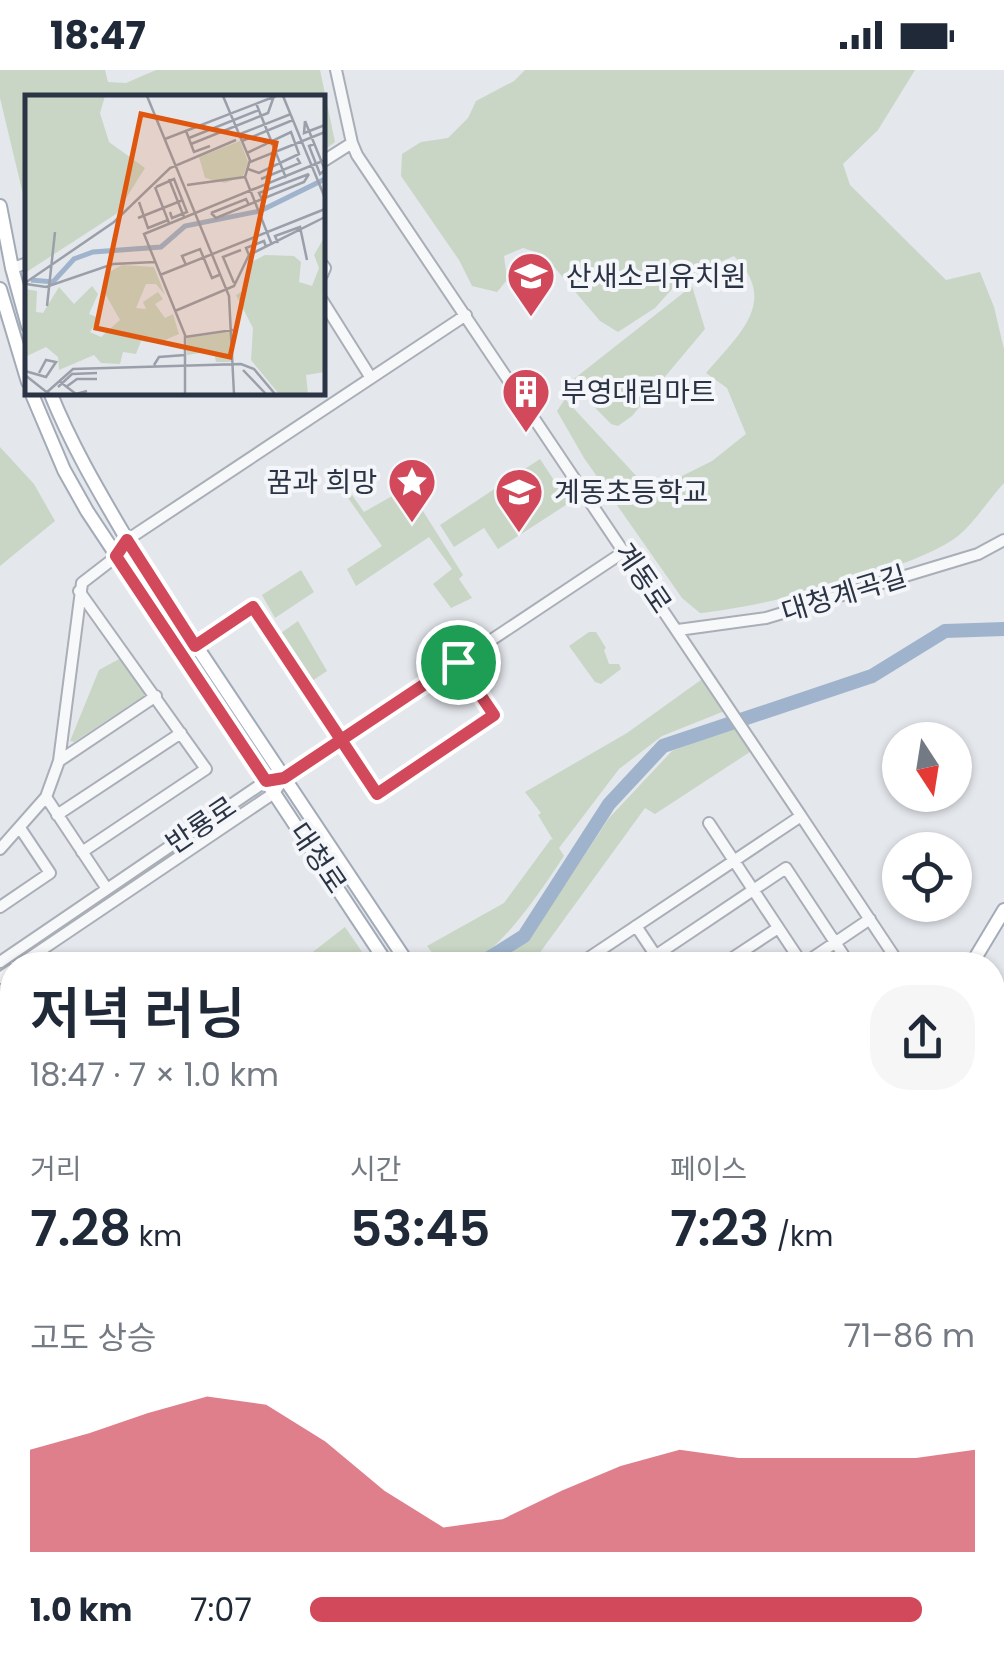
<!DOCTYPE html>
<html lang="ko">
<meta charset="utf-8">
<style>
body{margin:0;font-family:Poppins,"Noto Sans KR",sans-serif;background:#f6f6f7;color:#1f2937;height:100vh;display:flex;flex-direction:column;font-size:38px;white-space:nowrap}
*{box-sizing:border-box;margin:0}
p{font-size:32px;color:#747a83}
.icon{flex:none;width:55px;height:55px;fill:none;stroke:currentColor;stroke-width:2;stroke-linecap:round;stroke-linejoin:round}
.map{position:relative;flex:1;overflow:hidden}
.details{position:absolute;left:0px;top:882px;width:1005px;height:718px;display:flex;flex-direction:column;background:#fff;border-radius:40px 40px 0 0;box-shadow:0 2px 8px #0004}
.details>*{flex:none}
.needle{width:65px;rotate:168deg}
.buttons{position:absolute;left:882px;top:652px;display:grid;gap:20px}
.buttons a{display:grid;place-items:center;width:90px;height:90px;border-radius:50%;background:#fff;box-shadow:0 2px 8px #0004;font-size:50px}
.pin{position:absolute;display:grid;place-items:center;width:85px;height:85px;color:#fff;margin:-42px;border:5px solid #fff;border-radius:50%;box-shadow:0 2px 10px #0007}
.round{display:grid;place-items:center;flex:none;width:105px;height:105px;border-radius:40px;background:#f6f6f7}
.head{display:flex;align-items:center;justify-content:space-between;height:170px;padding:0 30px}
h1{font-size:55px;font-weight:600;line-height:75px}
.stats{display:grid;grid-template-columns:repeat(3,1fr);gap:15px;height:170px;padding:10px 30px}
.stats div{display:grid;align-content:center}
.stats b{font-size:50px;font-weight:600}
.stats small{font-size:28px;font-weight:400}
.stats p{font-size:28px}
.chart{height:280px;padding:20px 30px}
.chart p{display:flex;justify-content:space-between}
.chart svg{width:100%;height:180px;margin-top:10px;fill:#d1495b;opacity:.7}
ul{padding:0 30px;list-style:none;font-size:32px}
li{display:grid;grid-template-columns:160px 120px 1fr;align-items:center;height:75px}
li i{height:25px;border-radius:12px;background:#d1495b}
.status{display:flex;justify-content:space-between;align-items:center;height:70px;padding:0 50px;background:#fff;direction:ltr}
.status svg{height:28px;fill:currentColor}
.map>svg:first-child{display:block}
.green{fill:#c9d6c5}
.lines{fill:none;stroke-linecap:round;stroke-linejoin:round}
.river{stroke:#9fb4cc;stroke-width:14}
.major-tunnel{stroke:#bfc3cb;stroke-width:12;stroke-dasharray:12 6;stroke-linecap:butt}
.minor-casing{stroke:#a9aeb7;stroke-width:14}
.major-casing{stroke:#a3abb8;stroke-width:16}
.minor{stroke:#f7f8fa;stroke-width:10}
.major{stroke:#fff;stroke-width:12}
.route-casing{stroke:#fff;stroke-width:20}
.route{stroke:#d1495b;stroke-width:12}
.labels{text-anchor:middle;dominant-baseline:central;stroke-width:8;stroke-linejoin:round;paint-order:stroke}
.poi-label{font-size:28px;fill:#2b3445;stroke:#f4f6f9;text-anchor:start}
.street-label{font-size:28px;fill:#2b3445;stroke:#f4f6f9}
.inset-river{fill:none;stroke:#9fb4cc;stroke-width:5}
.inset-road{fill:none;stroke:#9a9fa9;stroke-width:2.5}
.view{fill:#df570f;fill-opacity:0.15;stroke:#df570f;stroke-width:5}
.inset-edge{fill:none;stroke:#2b3445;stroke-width:5}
</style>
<div class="status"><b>18:47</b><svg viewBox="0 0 49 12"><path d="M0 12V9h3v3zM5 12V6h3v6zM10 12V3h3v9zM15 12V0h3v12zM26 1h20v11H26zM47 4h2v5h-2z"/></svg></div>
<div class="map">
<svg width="1004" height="1599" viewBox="0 0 1004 1599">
<rect width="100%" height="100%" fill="#e4e7ec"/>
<path class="green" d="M 0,0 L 105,0 L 108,12 L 126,13 L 156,0 L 320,0 L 335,72 L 323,81 L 322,28 L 28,28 L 27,141 L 0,28 Z
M 525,0 L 915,0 L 878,60 L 843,94 L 850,115 L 946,210 L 980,202 L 994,237 L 1004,279 L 1004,413 C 989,429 975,452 958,466 C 915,500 757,538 700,543 L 682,528 L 584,388 L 557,341 L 565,329 L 641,411 L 666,414 L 712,391 L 746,364 L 727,318 L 706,303 C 738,265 780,232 734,186 L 681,209 L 655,238 L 618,262 L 600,251 L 544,185 L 523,178 L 504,186 L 507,210 L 497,222 L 472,216 L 459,190 L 401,106 L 402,84 L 421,72 L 448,68 L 468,48 L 476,31 L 514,11 Z
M 692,216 L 705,259 L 632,346 L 618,356 L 611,354 L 570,312 Z
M 0,377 L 34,414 L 55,451 L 0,496 Z
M 540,389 L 569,433 L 498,479 L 484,458 L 454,477 L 440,455 Z
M 345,415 L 364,442 L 408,417 L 463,505 L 459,509 L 472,528 L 451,538 L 433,514 L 452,499 L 429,467 L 356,516 L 347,499 L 382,476 L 341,418 Z
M 301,500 L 314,522 L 275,548 L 262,525 Z
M 298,551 L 327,601 L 312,611 L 281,563 Z
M 589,562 L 596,562 L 606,578 L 604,580 L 609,594 L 619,594 L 621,599 L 601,614 L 595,612 L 569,576 Z
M 121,588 L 147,624 L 74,672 L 70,671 L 99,600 Z
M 705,607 L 727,640 L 662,666 L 619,699 L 559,778 L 564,786 C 544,816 501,883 465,895 C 459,897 448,895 442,895 L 427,876 L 504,833 L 551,769 L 553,770 L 538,745 L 541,743 L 525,722 L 627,663 Z
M 737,656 L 756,678 L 655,744 L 645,738 L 536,888 L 541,895 L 495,895 L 531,866 L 609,748 L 672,681 Z
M 345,857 L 371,895 L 296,895 Z
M 1004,924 L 1004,1265 L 992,1260 L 992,956 Z"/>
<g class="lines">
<path class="river" d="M 478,895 L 524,866 L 609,734 L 663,676 L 872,606 L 945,561 L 1004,559
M 0,1101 L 12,1090"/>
<path class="major-tunnel" d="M 226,1599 L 243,1588
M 248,1599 L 265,1588"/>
<g class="minor-casing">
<path id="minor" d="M 336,0 L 352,73 L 357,85 L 801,746 L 578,895
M 322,92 L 352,73
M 322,194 L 325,198 L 322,205
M 12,198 L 28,193
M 322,230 L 371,308
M 79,521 L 206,699 L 82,782
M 678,560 L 766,548 L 978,484 L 1004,470
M 195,575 L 253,537 L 377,724 L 494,645 L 458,592
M 59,691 L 156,626
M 46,727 L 107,819
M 57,745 L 181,663
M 801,746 L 900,895
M 709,753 L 803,895
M 0,779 L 46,727 L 59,691 L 82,513 L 117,486 L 127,470 L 466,245
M 0,837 L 50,803 L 20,758
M 636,856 L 662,895
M 655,886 L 786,798 L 850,895
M 0,892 L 266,711 L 284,708 L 625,481
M 19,895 L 274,723 L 284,708
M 722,895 L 778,858
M 802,895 L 870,849
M 0,908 L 12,900
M 0,1060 L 12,1078
M 0,1185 L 12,1176
M 0,1239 L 12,1231
M 0,1282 L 12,1274
M 0,1354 L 12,1345
M 0,1409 L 12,1400
M 0,1525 L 12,1517
M 0,1562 L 12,1581
M 261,1588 L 269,1599
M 559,1588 L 566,1599
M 15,1599 L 33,1588
M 187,1599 L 204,1588
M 280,1599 L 298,1588
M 402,1599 L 419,1588
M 486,1599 L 504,1588
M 581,1599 L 598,1588"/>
</g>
<g class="major-casing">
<path id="major" d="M 0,136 L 12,198 L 28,256
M 0,219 L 28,312
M 31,322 L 64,400 L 87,441 L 388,895
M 50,322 C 74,382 107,435 139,490 L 409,895
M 971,895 L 1004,840
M 859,1588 L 867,1599
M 882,1588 L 891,1599"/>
</g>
<use href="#minor" class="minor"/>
<use href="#major" class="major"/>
</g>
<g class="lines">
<g class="route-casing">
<path id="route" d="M 458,592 L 284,708 L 266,711 L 116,486 L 127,470 L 195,576 L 253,537 L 377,724 L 494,645 L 458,592"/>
</g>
<use href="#route" class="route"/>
</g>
<defs>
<g id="school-pin" transform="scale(2.5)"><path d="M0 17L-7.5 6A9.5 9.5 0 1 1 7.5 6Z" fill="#d1495b" stroke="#f4f6f9"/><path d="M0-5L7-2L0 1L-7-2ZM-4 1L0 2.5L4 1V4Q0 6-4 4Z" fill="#fff"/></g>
<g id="building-pin" transform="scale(2.5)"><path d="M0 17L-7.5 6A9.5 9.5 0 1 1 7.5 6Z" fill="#d1495b" stroke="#f4f6f9"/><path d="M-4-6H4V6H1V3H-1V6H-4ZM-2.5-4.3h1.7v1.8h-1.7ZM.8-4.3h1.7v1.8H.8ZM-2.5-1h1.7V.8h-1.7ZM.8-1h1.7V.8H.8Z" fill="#fff"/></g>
<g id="sight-pin" transform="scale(2.5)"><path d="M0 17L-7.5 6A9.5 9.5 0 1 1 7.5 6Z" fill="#d1495b" stroke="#f4f6f9"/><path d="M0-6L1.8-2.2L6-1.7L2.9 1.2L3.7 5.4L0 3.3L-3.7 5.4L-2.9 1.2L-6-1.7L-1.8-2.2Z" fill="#fff"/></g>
</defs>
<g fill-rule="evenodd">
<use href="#school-pin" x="531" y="206"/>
<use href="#building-pin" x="526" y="322"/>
<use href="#sight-pin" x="412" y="412"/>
<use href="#school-pin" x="519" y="422"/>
</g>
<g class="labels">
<g class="poi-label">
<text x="566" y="206">산새소리유치원</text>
<text x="561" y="322">부영대림마트</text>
<text x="377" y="412" text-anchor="end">꿈과 희망</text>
<text x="554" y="422">계동초등학교</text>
</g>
<g class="street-label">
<text transform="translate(643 508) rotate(56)">계동로</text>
<text transform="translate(844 524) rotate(-17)">대청계곡길</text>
<text transform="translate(201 755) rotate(-34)">반룡로</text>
<text transform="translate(318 788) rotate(56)">대청로</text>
</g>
</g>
<g transform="translate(25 25)">
<rect width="300" height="300" fill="#e4e7ec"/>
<path d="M 0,1 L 80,1 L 75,18 L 84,47 L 120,73 L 91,119 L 0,178 ZM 215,46 L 223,67 L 218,81 L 200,88 L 180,83 L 174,62 ZM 300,141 L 300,277 L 281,280 L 283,299 L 254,299 L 226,265 L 228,233 L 211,200 L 222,194 L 223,169 L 240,160 L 269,161 L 276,167 L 274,187 L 287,191 L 294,173 L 289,160 ZM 97,170 L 129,172 L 140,200 L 131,189 L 121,189 L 111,213 L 121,214 L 118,207 L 133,197 L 138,204 L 130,209 L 140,223 L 148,219 L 154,239 L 133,248 L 116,246 L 111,259 L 98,257 L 95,269 L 76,268 L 69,260 L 34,275 L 33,262 L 21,252 L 0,262 L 0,194 L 12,196 L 11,217 L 18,218 L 34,192 L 49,209 L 67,191 L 73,199 L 64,219 L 74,223 L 65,237 L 76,242 L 95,225 L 77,193 L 81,179 ZM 205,237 L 206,267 L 191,267 L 189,256 L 162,260 L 162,243 Z" fill="#c9d6c5"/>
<path class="inset-river" d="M 6,185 L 28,187 L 49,164 L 68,157 L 136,152 L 160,131 L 235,116 L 300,84"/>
<path class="inset-road" d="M 122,1 L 204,201 L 209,299M 198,1 L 225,65 L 220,82 L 247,150M 258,1 L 300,103M 231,8 L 261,83M 280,26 L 300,75 L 295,79 L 284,51 L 289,49M 280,26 L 279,38 L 300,30M 161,36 L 169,57 L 185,51M 215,39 L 266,19M 164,43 L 234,15M 140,44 L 251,1M 217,46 L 268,25M 166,49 L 243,18 L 249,1M 222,58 L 266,37 L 274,59 L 234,78 L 223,74M 225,67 L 300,37M 144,84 L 159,122M 236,84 L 275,68 L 272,63M 162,90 L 220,82M 130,92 L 144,128M 131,92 L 149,84 L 162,117 L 147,123 L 145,117M 237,104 L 234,98 L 284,79M 114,107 L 123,133 L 143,125M 186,118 L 191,123 L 279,87 L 284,79M 186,118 L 221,104 L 224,110M 113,123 L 158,105M 253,148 L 250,141 L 275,132 L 282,165M 224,160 L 221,153 L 239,146 L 241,152M 161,170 L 157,161 L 175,154 L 187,183 L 194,180M 135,180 L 300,114M 0,188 L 89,127 L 145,73 L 211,45M 209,188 L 198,162 L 216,155M 1,189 L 21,192 L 88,169 L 130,167M 22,211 L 30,137M 150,216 L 209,191 L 224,160 L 300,122M 160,242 L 208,235M 129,270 L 134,262 L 160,260M 218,275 L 241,299M 0,276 L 21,282 L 31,267 L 21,265 L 14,278M 0,280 L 24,299M 34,286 L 51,299 L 62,296M 33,292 L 47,279 L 72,278M 41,292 L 52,284 L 72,284M 21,298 L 48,274 L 216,269 L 229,274 L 250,299M 160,299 L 160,240 L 119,139 L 300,65"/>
<path class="view" d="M 116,19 L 251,48 L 205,262 L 71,233 Z"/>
<rect width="300" height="300" class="inset-edge"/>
</g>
</svg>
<div class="buttons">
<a><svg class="needle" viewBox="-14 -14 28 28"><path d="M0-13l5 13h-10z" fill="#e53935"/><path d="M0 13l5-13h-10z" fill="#747a83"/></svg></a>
<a><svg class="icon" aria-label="locate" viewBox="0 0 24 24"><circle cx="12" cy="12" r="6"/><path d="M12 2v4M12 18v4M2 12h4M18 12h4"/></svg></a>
</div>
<div class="pin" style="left:458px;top:592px;background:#1e9e55"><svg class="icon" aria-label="arrive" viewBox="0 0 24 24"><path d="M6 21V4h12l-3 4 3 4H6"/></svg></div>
<section class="details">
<div class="head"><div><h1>저녁 러닝</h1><p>18:47 · 7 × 1.0 km</p></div><a class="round"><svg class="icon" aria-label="share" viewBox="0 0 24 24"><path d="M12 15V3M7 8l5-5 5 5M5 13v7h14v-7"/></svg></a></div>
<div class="stats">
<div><p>거리</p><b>7.28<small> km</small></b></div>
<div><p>시간</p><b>53:45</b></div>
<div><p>페이스</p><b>7:23<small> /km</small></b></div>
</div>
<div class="chart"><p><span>고도 상승</span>71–86 m</p>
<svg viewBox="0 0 160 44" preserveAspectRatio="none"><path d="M0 44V19L10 15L20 10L30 6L40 8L50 17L60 29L70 38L80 36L90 29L100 23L110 19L120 21L130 21L140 21L150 21L160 19V44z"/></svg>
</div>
<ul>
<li><b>1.0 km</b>7:07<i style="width:92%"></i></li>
</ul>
</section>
</div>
